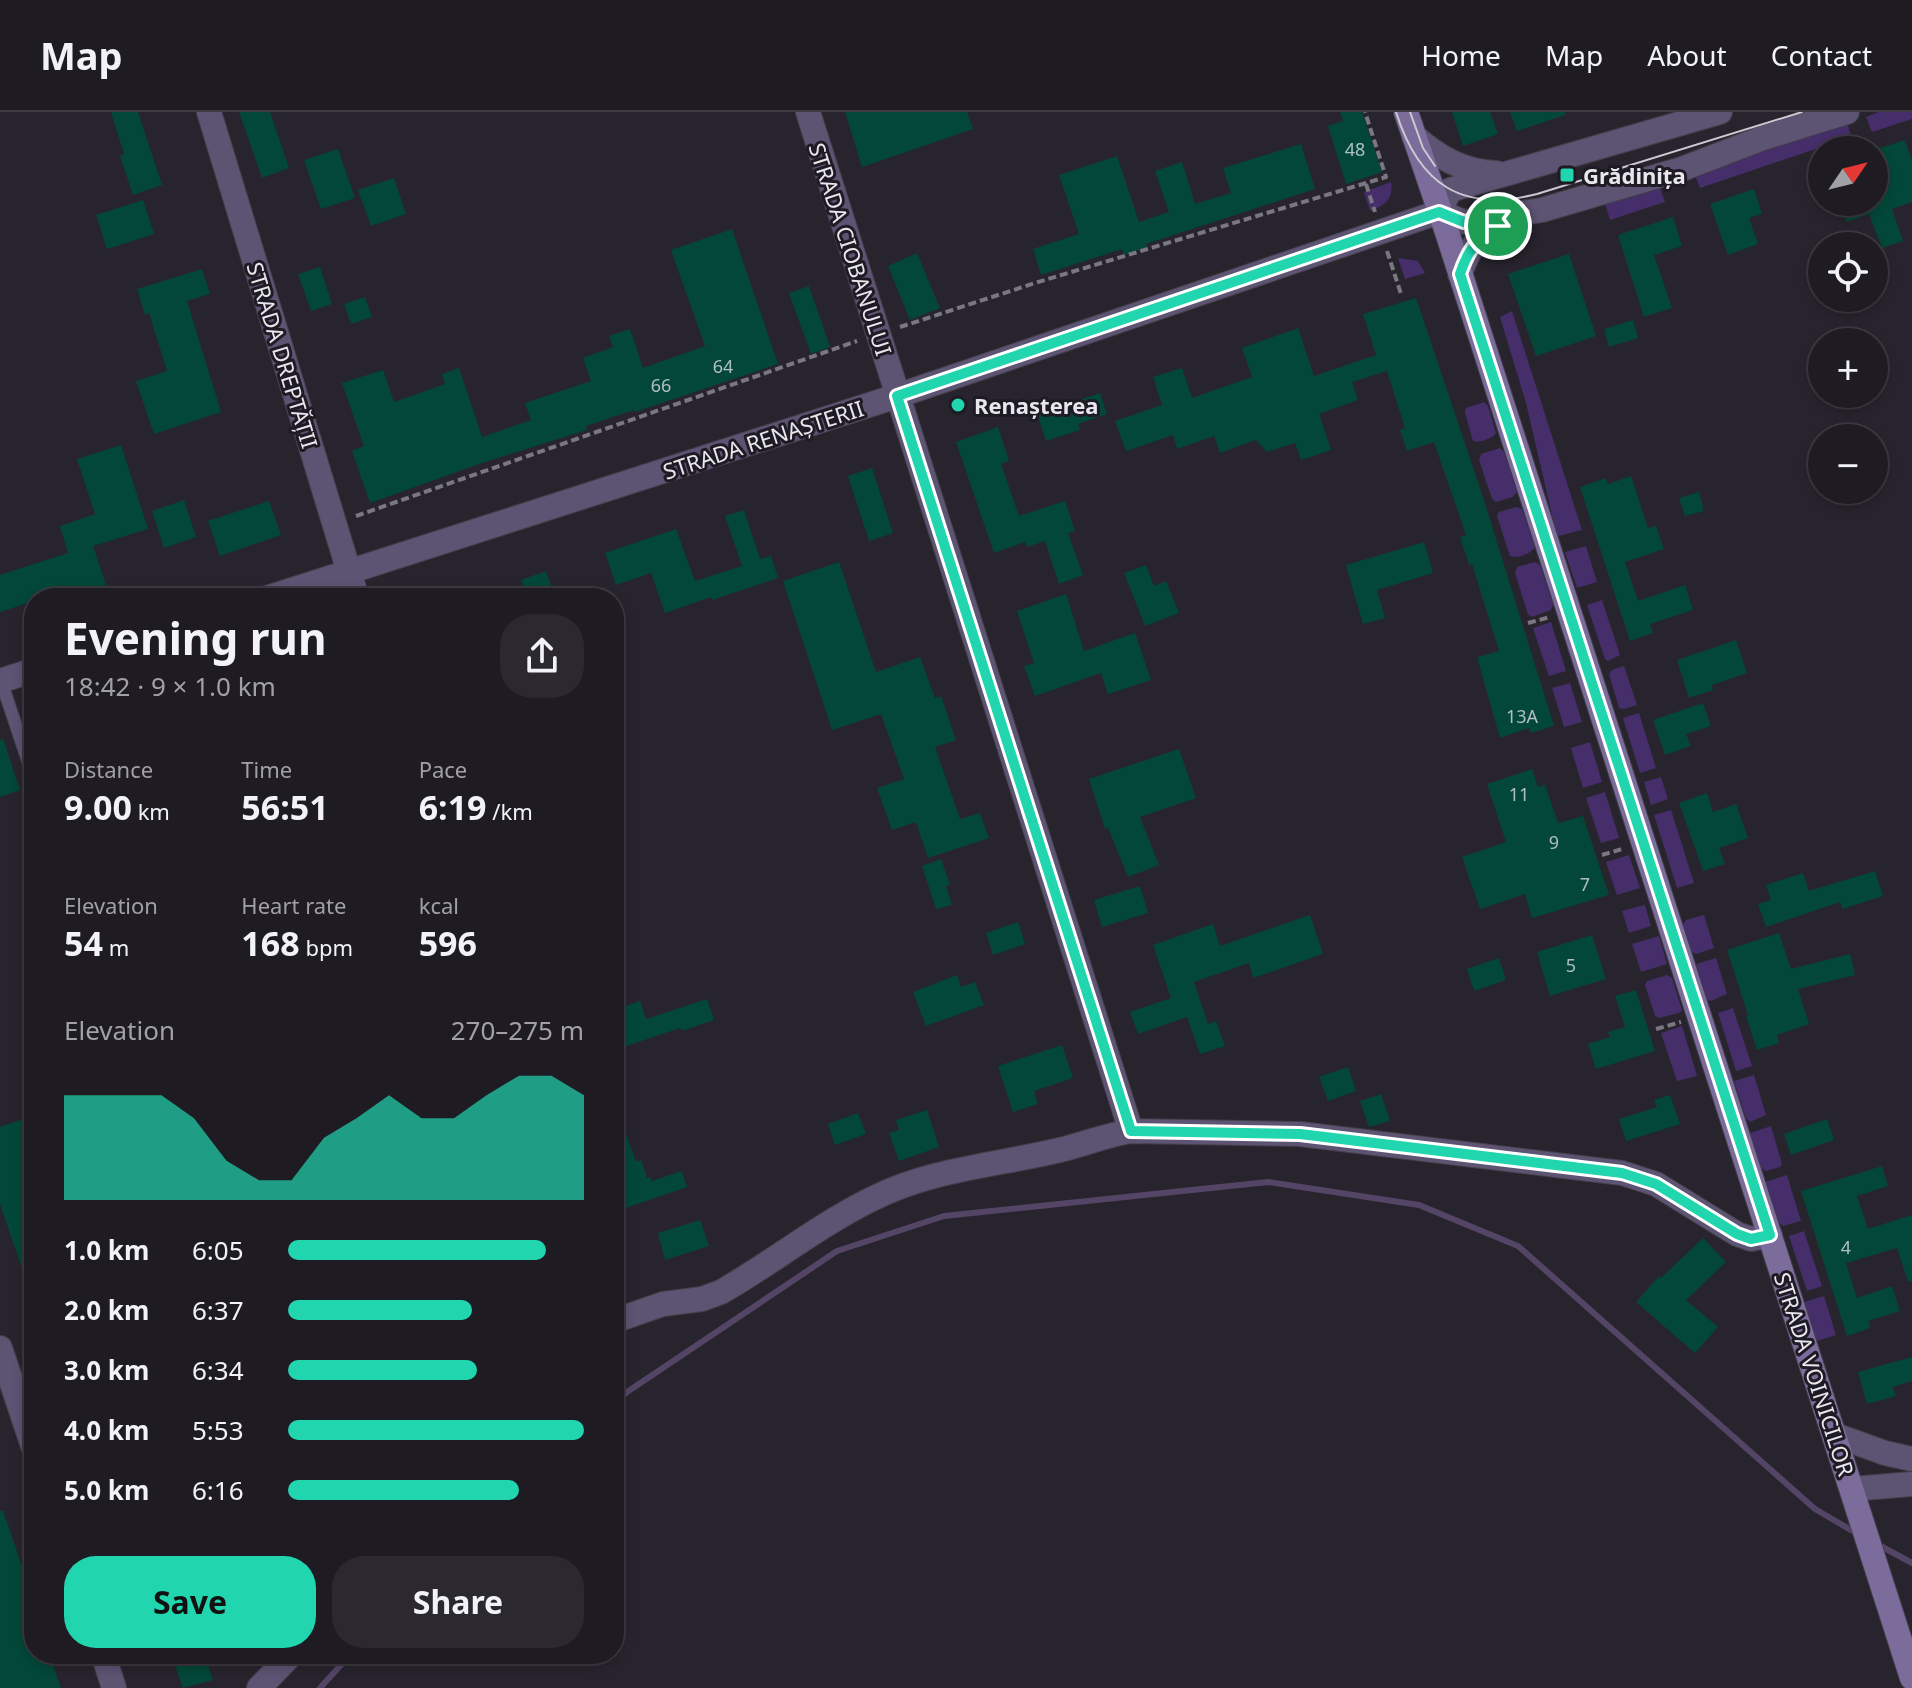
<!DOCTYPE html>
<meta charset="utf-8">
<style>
body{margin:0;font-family:"Noto Sans",sans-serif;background:#2b282f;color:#f1f3f6;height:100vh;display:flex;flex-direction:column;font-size:30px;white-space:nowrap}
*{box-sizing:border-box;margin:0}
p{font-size:26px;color:#a1a1a5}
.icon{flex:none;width:44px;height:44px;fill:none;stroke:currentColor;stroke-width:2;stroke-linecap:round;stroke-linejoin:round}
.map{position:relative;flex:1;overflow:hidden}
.sheet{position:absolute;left:24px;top:476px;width:600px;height:1076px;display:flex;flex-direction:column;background:#1e1b22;border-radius:32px;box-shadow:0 4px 12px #0003,0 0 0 2px #3c3940}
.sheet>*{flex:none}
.needle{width:52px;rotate:55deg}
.buttons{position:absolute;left:1808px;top:24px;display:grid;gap:16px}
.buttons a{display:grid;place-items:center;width:80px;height:80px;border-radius:50%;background:#1e1b22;box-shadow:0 4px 12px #0003,0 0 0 2px #3c3940;font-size:40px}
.pin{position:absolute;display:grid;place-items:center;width:68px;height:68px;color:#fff;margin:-34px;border:4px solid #fff;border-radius:50%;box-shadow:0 2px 8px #0007}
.round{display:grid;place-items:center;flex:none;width:84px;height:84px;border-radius:32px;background:#2b282f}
.head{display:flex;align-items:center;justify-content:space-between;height:136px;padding:0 40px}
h1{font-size:44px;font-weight:700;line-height:60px}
.stats{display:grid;grid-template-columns:repeat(3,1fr);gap:12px;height:136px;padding:8px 40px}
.stats div{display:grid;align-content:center}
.stats b{font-size:34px;font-weight:700}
.stats small{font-size:22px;font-weight:400}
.stats p{font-size:22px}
.chart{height:224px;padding:16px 40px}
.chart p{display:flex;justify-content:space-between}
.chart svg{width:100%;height:144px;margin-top:8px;fill:#21d5af;opacity:.7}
.cta{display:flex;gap:16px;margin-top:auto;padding:16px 40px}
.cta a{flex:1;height:92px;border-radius:32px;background:#21d5af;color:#111;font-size:32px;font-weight:700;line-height:92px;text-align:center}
.cta a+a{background:#2b282f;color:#f1f3f6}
ul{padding:0 40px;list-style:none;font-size:26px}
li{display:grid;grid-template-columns:128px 96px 1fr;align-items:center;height:60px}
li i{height:20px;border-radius:10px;background:#21d5af}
header{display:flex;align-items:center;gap:48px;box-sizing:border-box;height:112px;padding:0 40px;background:#1e1b22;border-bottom:2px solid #3c3940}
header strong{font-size:38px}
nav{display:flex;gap:44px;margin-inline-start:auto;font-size:28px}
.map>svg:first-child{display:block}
.green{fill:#452e69}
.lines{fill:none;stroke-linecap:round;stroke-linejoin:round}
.stream{stroke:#544566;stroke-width:6}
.building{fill:#034739}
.service-casing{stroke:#433f49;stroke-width:14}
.minor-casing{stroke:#433f49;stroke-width:26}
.tertiary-casing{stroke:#433f49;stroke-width:26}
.secondary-casing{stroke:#433f49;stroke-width:26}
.path{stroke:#7b7780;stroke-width:4;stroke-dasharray:8 4;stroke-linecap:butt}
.service{stroke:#5d5372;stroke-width:12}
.minor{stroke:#5d5372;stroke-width:24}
.tertiary{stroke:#5d5372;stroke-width:24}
.secondary{stroke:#7c6c9c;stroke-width:24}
.tram{stroke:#cbc9d1;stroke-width:2}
.route-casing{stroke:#fff;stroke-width:16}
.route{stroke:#21d5af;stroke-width:10}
.poi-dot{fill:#21d5af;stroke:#1e1b25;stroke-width:3}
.labels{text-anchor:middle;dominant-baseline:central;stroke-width:6;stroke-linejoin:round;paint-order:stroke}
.number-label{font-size:18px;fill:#b0bfc1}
.poi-label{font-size:22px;font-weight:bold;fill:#e9e7ee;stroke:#1e1b25;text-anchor:start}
.street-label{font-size:22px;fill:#e9e7ee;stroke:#1e1b25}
</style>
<header>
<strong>Map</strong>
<nav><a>Home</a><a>Map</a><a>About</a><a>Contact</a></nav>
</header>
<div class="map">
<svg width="1912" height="1576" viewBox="0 0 1912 1576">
<rect width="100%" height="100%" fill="#28242e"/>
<path class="green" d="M 1879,0 L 1912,0 L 1912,7 L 1872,20 L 1866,5 Z
M 1847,10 L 1851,25 L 1700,76 L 1693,58 Z
M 1391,70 C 1394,87 1384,94 1370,99 L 1364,80 Z
M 1658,70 L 1665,90 L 1610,108 L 1604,88 Z
M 1398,146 L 1418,149 L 1425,161 L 1405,167 Z
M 1512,199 L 1582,418 L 1558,424 L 1556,420 L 1526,291 L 1500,205 Z
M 1484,290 L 1488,294 L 1496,321 C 1492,327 1480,331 1473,329 L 1465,301 L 1466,296 Z
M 1500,336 L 1504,340 L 1517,379 L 1513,385 L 1496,390 L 1492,387 L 1479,348 L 1481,342 Z
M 1516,395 L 1522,397 L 1535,436 C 1529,442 1518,447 1510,444 L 1497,404 L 1499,400 Z
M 1586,434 L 1597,470 L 1577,476 L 1565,440 Z
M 1535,450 L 1540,453 L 1553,493 L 1551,498 L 1532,505 L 1528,502 L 1515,461 L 1517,455 Z
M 1602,488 L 1620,543 L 1608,549 L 1605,547 L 1587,493 Z
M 1551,510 L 1566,559 L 1549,564 L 1533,516 Z
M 1624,554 L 1637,593 L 1624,597 L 1619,596 L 1609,562 L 1612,558 Z
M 1570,571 L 1582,610 L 1564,615 L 1552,576 Z
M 1639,601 L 1656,656 L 1640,661 L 1623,606 Z
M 1590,630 L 1602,670 L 1583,676 L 1571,636 Z
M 1661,665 L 1668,687 L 1651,693 L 1644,670 Z
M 1605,680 L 1619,726 L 1601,731 L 1586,686 Z
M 1671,698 L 1694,771 L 1677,776 L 1654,703 Z
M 1629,743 L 1640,776 L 1617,783 L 1606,750 Z
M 1645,793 L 1651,814 L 1629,821 L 1622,799 Z
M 1704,803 L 1714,836 L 1696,842 L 1692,840 L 1683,813 L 1686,808 Z
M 1659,824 L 1667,852 L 1641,860 L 1632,832 Z
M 1716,846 L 1727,882 L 1711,889 L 1707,888 L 1696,852 Z
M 1667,863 L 1672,866 L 1682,898 L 1679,901 L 1659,906 L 1655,904 L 1645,873 L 1647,869 Z
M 1733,896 L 1752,954 L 1736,959 L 1718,901 Z
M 1682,914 L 1697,964 L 1677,969 L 1661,921 Z
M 1754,963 L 1766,1003 L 1750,1010 L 1746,1006 L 1734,969 Z
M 1771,1014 L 1782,1052 L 1780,1055 L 1766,1059 L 1761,1056 L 1750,1021 Z
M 1787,1063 L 1801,1109 L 1783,1114 L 1779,1111 L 1765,1070 Z
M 1804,1119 L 1822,1174 L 1807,1179 L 1789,1124 Z
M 1824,1184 L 1836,1223 L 1817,1229 L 1804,1190 Z"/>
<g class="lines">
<path class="stream" d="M 614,1292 L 627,1280 L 837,1139 L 944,1104 L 1268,1070 L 1419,1093 L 1518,1134 L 1815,1397 L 1856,1421
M 1877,1432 L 1912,1451
M 320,1576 L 351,1542"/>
</g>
<path class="building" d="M 111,0 L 138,0 L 162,73 L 133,83 L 120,44 L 124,42 Z
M 239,0 L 270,0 L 289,56 L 262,66 Z
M 845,0 L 967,0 L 973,17 L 862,55 Z
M 1340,0 L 1362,0 L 1382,60 L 1346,72 L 1328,14 L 1343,9 Z
M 1452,0 L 1490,0 L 1498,22 L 1463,34 Z
M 1510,0 L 1565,0 L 1565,3 L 1517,19 Z
M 1905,28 L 1912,49 L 1912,90 L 1892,97 L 1903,129 L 1882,136 L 1869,102 L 1847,110 L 1840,90 L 1874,90 L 1874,38 Z
M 1301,32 L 1315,77 L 1146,132 L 1147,135 L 1124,143 L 1122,137 L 1041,163 L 1033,137 L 1079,122 L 1059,63 L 1117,44 L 1139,110 L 1169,100 L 1155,59 L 1182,50 L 1195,92 L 1231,81 L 1223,56 Z
M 338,37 L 355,86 L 321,97 L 304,48 Z
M 394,66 L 406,102 L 371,114 L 358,78 Z
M 1754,77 L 1762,102 L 1749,106 L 1758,132 L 1728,143 L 1710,92 Z
M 143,88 L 154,122 L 107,137 L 96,103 Z
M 1673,105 L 1682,134 L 1654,143 L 1672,196 L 1644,205 L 1618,123 Z
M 732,117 L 778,252 L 635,300 L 634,298 L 586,314 L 587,318 L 482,351 L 370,391 L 352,339 L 364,334 L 342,271 L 383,258 L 394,290 L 445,272 L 442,262 L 459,256 L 482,325 L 531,308 L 525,291 L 591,269 L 583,246 L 613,235 L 609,224 L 630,217 L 643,256 L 705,234 L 671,138 Z
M 917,141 L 940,196 L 910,208 L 888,154 Z
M 1569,142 L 1596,224 L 1536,244 L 1508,162 Z
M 320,155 L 332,192 L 311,199 L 298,162 Z
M 202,157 L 210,182 L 187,189 L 221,300 L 154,322 L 136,269 L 167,259 L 149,201 L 145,203 L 137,177 Z
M 809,174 L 830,235 L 811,242 L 789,181 Z
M 365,185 L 372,205 L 351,212 L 344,192 Z
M 1416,186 L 1483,385 L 1554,614 L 1531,621 L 1529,616 L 1500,626 L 1477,545 L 1499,539 L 1472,452 L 1469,453 L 1460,425 L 1466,423 L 1434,330 L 1407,339 L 1400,318 L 1405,316 L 1387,259 L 1352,270 L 1358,288 L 1319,302 L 1331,338 L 1301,348 L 1295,331 L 1267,340 L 1256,328 L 1220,341 L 1214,324 L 1177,337 L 1173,323 L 1126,339 L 1115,309 L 1162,293 L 1153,265 L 1182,256 L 1192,286 L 1252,265 L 1242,236 L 1298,216 L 1314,264 L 1376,243 L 1363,202 Z
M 1633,208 L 1638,226 L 1609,235 L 1604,217 Z
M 1100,281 L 1107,302 L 1078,312 L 1080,318 L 1046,329 L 1037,302 Z
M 998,315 L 1009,349 L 1001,352 L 1019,404 L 1065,389 L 1075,419 L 1068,421 L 1083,463 L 1059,472 L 1045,429 L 1027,435 L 1025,430 L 994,441 L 956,330 Z
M 121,333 L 148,417 L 93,434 L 106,473 L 65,486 L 34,486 L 34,489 L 0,500 L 0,463 L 68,441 L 60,414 L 95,402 L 77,347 Z
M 872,356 L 893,421 L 869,429 L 848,364 Z
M 1631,364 L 1648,416 L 1656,414 L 1664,437 L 1625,450 L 1638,489 L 1685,473 L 1693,498 L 1650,512 L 1653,521 L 1630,529 L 1580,375 L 1606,366 L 1608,372 Z
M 1699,380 L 1704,399 L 1685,404 L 1679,386 Z
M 184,388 L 196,425 L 164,436 L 152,399 Z
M 269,389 L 281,423 L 220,444 L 208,409 Z
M 744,398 L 760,447 L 771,444 L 778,466 L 712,488 L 711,485 L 665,501 L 651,461 L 616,473 L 605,441 L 676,417 L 695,469 L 742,454 L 725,404 Z
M 1424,430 L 1433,461 L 1377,478 L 1385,506 L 1363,512 L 1346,453 Z
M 839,450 L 876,560 L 920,545 L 935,586 L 941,584 L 956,628 L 935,635 L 960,707 L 980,701 L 989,726 L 928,746 L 916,710 L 892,718 L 877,676 L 904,667 L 881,602 L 832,618 L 783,469 Z
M 1146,453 L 1154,474 L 1166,469 L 1179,501 L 1145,514 L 1124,461 Z
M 546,459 L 555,486 L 528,486 L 521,468 Z
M 1066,482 L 1084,539 L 1135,521 L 1151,568 L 1108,582 L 1101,561 L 1035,584 L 1024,554 L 1034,551 L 1017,499 Z
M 1736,528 L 1747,561 L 1712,573 L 1713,578 L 1689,586 L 1677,548 Z
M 1703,591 L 1711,614 L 1686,622 L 1691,634 L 1665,643 L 1653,608 Z
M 3,627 L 20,678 L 0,685 L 0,628 Z
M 1179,637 L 1196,686 L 1140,705 L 1159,753 L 1128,765 L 1108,716 L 1105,717 L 1089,667 Z
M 1532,657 L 1538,675 L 1545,673 L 1558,711 L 1583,704 L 1609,783 L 1532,806 L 1525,782 L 1480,797 L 1462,745 L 1506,730 L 1487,672 Z
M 1707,681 L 1713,700 L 1736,692 L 1748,726 L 1719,736 L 1725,752 L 1703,759 L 1679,691 Z
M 941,747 L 950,772 L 946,774 L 952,793 L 936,797 L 922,754 Z
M 1875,759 L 1883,784 L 1842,797 L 1840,790 L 1766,815 L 1758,792 L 1771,788 L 1766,773 L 1803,761 L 1809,779 Z
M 1140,774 L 1148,801 L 1102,815 L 1094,788 Z
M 1310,803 L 1323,842 L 1253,866 L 1249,851 L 1194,870 L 1208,912 L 1216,909 L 1225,934 L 1200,942 L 1187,905 L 1138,922 L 1130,900 L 1171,886 L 1153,833 L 1213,812 L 1220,834 Z
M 1018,810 L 1025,832 L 993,843 L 986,821 Z
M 1779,821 L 1791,857 L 1850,842 L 1855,863 L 1798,877 L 1809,912 L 1777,923 L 1779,931 L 1757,938 L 1746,904 L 1748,903 L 1727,838 Z
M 1592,823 L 1606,867 L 1550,884 L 1537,840 Z
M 1499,846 L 1506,868 L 1474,879 L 1467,857 Z
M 957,863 L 961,875 L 975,870 L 984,893 L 926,914 L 913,880 Z
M 1636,878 L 1655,939 L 1596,957 L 1588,932 L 1610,925 L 1608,920 L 1625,915 L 1615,884 Z
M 707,887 L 714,908 L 682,919 L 680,916 L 614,938 L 614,898 L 640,889 L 646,907 Z
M 1062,933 L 1073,966 L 1034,979 L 1038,992 L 1013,1000 L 998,954 Z
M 1348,955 L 1356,979 L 1328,989 L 1319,965 Z
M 1381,982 L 1390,1009 L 1369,1015 L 1360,989 Z
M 1670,983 L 1680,1012 L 1626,1029 L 1619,1007 L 1657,995 L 1654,988 Z
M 614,994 L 616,994 L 636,1050 L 641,1048 L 647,1066 L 650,1065 L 652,1069 L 682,1059 L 687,1075 L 614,1100 Z
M 927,998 L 939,1035 L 899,1049 L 889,1021 L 899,1018 L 896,1008 Z
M 858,1001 L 866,1022 L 835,1033 L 828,1012 Z
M 23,1007 L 34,1044 L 34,1182 L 31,1183 L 0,1092 L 0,1015 Z
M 1827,1007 L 1834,1028 L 1791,1043 L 1784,1022 Z
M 1882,1054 L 1888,1074 L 1857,1084 L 1868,1117 L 1912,1103 L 1912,1169 L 1908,1170 L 1897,1136 L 1846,1151 L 1857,1186 L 1892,1174 L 1900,1199 L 1868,1209 L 1870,1216 L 1847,1224 L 1801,1079 Z
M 700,1108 L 709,1134 L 665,1148 L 658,1121 Z
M 1703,1126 L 1726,1150 L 1686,1188 L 1718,1215 L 1695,1241 L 1636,1190 L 1659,1164 L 1661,1166 Z
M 1912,1245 L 1912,1269 L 1893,1275 L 1896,1284 L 1867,1292 L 1858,1260 Z
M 0,1399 L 3,1399 L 34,1489 L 34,1542 L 49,1542 L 61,1576 L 0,1576 Z
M 200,1542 L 204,1542 L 213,1568 L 183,1576 L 174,1551 Z"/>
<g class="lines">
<g class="service-casing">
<path id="service" d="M 1,569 L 34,667"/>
</g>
<g class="minor-casing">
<path id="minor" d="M 209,0 L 357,486
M 808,0 L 1131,1019 L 1300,1022 L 1622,1061 L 1656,1072 L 1737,1122 L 1751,1127 L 1770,1123
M 267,486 L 897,284 L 1439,100
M 0,569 L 34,558
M 614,1209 L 663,1192 L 702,1187 L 721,1180 C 772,1151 819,1113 872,1087 C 931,1057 997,1053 1060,1038 C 1085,1032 1106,1023 1131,1019
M 0,1236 L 34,1337
M 103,1542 L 114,1576
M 259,1576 L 292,1542"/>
</g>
<g class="tertiary-casing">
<path id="tertiary" d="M 1720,0 L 1450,78 L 1439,100 L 1464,110 L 1542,98 L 1682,57 L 1763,26 L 1847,0
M 1414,24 C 1438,45 1463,60 1496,61
M 1460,162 C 1470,131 1481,122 1510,108
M 1835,1323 L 1885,1341 L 1912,1347
M 1852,1377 L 1912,1372"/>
</g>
<g class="secondary-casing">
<path id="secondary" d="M 1406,0 L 1447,120 L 1912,1566"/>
</g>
<path class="path" d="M 1366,72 L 1375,100
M 1387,139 L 1401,182
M 900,215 L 1035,171 L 1386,65 L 1365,0
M 356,404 L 857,229
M 1528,511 L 1550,505
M 1602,743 L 1622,737
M 1656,917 L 1681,910"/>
<use href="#service" class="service"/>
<use href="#minor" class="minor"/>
<use href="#tertiary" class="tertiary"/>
<use href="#secondary" class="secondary"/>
<path class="tram" d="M 1396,0 C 1419,73 1462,101 1537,82 L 1802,0
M 1410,0 L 1423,36 L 1435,54"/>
</g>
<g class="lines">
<g class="route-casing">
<path id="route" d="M 1439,100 L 1464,110 L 1522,102 C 1488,119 1472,125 1460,162 L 1770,1123 L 1751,1127 L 1737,1122 L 1656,1072 L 1622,1061 L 1300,1022 L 1131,1019 L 897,284 Z"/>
</g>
<use href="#route" class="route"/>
</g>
<g class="poi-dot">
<rect x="1559" y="55" width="16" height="16" rx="4"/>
<circle cx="958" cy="293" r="8"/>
</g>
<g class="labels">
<g class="number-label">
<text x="1355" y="37">48</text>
<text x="723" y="254">64</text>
<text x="661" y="273">66</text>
<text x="1522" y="604">13A</text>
<text x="1519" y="682">11</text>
<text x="1554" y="730">9</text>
<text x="1585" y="772">7</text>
<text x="1571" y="853">5</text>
<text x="1846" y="1135">4</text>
</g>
<g class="poi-label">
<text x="1583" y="63">Grădinița</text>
<text x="974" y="293">Renașterea</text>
</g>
<g class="street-label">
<text transform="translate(851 137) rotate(72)">STRADA CIOBANULUI</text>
<text transform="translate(283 243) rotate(73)">STRADA DREPTĂȚII</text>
<text transform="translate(763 327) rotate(-18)">STRADA RENAȘTERII</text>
<text transform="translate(1815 1262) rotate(72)">STRADA VOINICILOR</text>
</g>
</g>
</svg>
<div class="buttons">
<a><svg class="needle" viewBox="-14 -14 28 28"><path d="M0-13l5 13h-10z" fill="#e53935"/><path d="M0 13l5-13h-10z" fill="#a1a1a5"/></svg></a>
<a><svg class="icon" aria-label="locate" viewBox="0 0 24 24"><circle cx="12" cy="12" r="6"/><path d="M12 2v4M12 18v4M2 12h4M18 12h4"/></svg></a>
<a>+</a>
<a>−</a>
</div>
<div class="pin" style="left:1498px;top:114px;background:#1e9e55"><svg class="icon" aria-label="arrive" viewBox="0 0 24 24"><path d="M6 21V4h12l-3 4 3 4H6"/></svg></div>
<section class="sheet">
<div class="head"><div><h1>Evening run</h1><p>18:42 · 9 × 1.0 km</p></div><a class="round"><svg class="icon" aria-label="share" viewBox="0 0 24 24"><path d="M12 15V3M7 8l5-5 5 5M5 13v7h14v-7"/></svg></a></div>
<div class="stats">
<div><p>Distance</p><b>9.00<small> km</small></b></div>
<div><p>Time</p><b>56:51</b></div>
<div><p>Pace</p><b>6:19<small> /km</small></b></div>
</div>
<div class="stats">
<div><p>Elevation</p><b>54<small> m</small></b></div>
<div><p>Heart rate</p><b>168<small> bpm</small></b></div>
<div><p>kcal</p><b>596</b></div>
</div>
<div class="chart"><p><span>Elevation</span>270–275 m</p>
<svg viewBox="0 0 160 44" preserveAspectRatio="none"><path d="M0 44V12L10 12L20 12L30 12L40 19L50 32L60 38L70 38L80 25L90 19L100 12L110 19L120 19L130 12L140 6L150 6L160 12V44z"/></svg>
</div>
<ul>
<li><b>1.0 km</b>6:05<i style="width:87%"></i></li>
<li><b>2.0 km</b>6:37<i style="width:62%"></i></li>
<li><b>3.0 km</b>6:34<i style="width:64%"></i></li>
<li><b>4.0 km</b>5:53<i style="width:100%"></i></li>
<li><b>5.0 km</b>6:16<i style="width:78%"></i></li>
</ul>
<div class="cta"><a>Save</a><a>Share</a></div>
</section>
</div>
